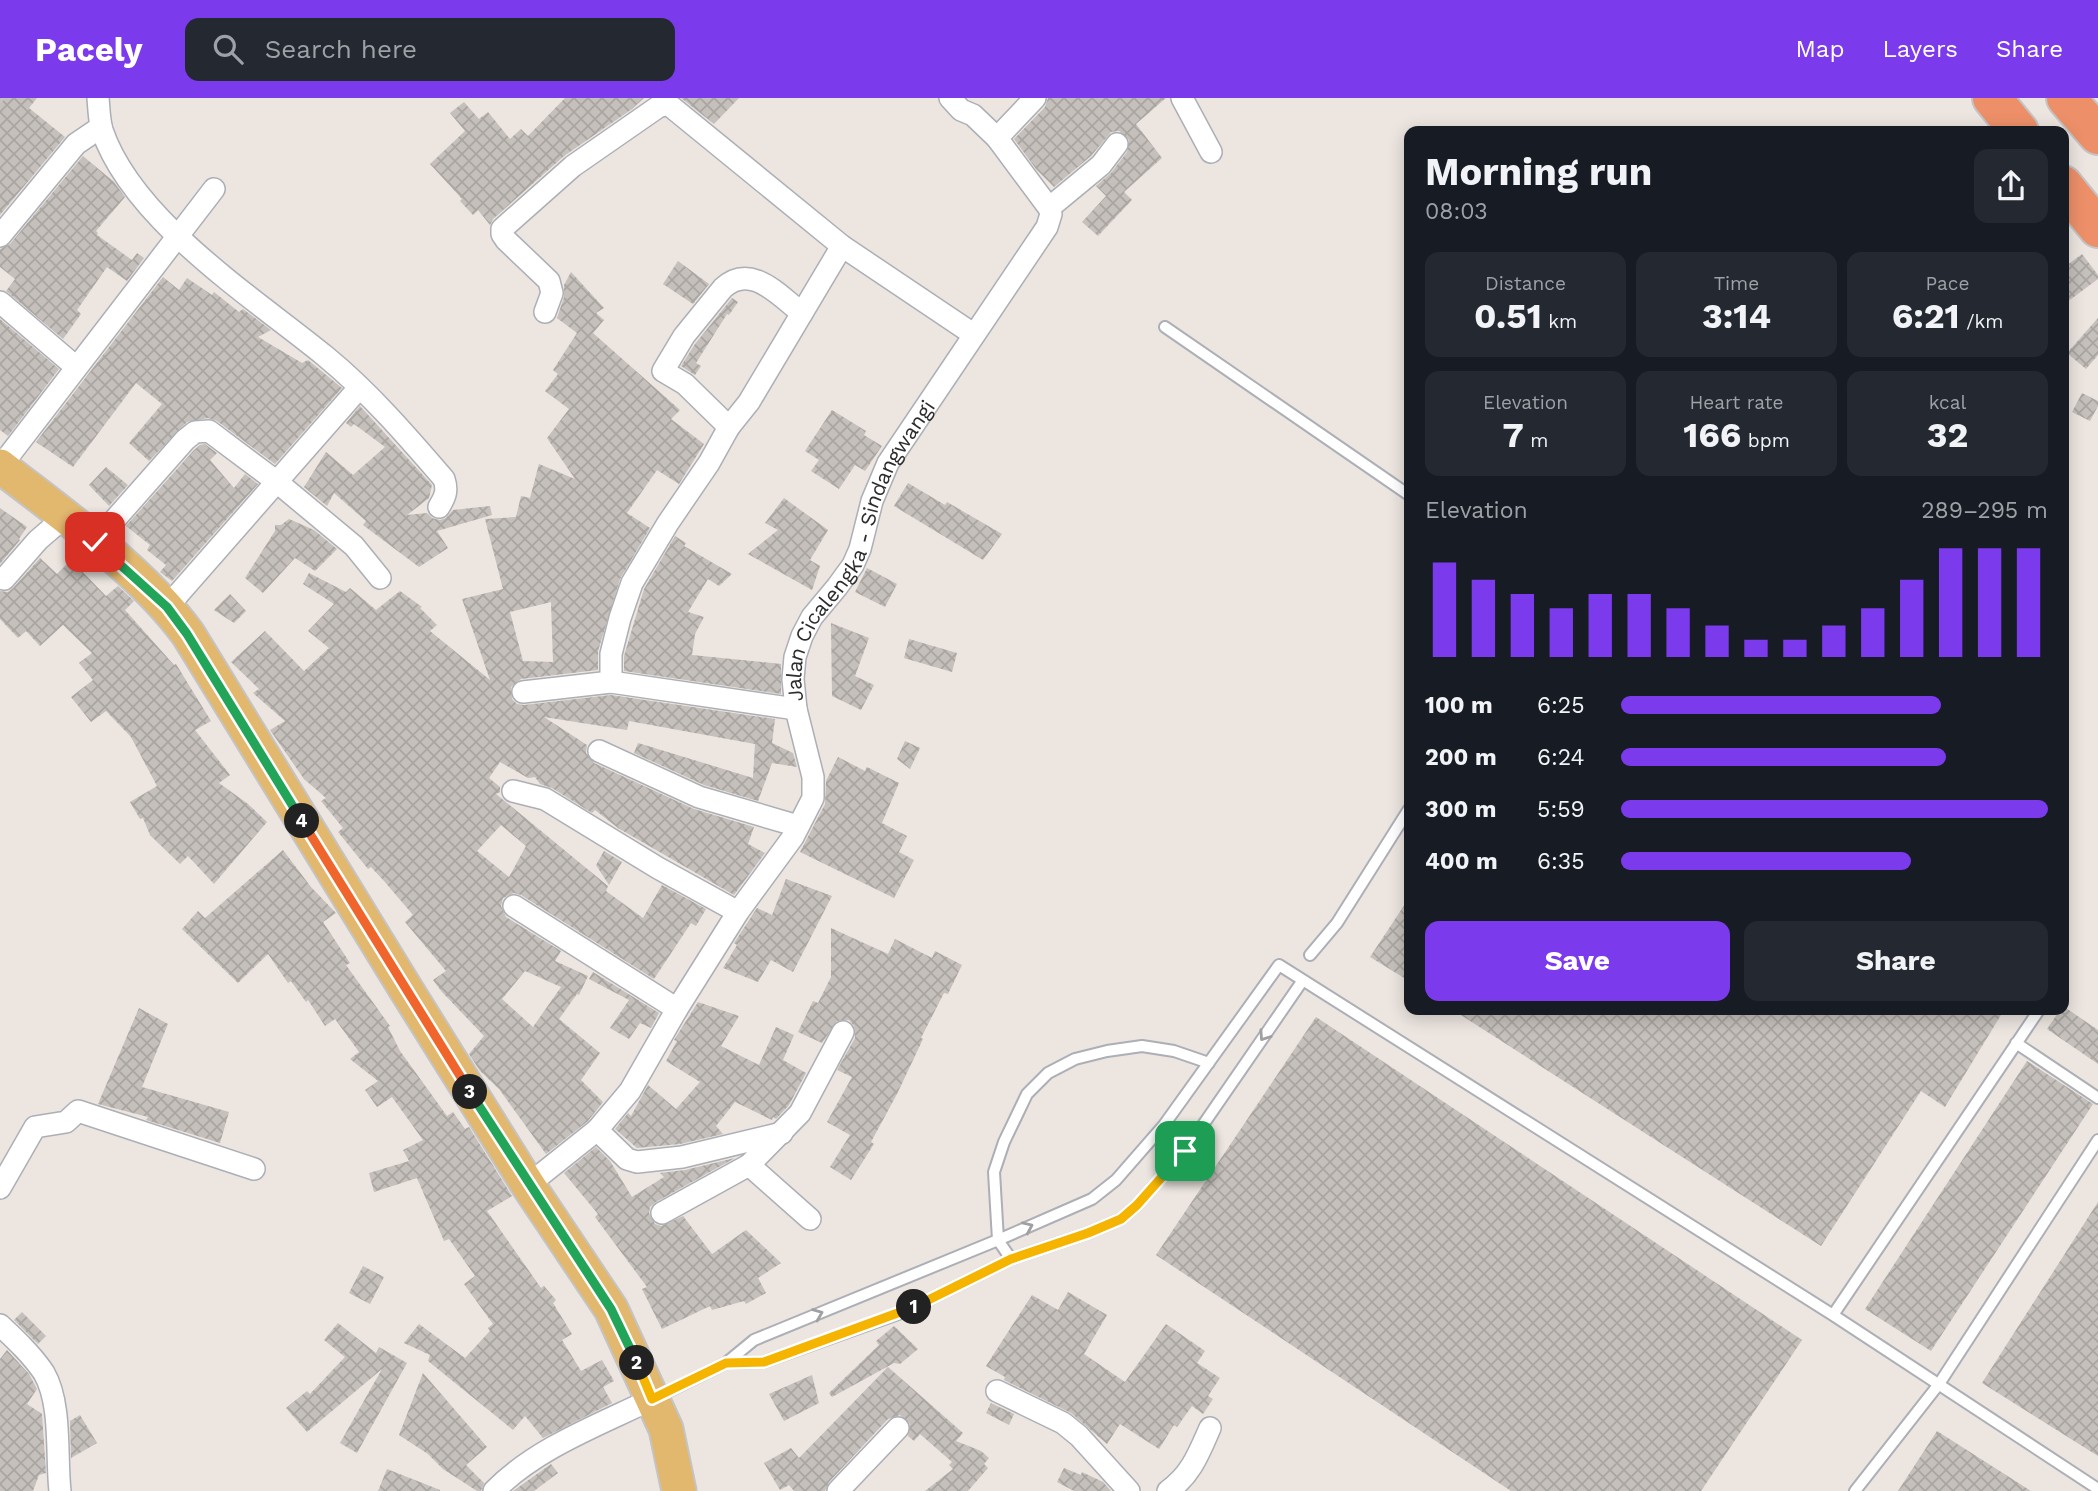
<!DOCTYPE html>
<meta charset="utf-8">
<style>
body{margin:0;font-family:"Work Sans",sans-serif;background:#242831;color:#f1f3f6;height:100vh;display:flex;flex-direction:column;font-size:26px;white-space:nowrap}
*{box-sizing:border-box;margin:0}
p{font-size:23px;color:#9ea1a6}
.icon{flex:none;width:38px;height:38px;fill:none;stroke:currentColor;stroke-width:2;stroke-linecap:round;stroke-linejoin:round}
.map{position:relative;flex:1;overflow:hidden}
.panel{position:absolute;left:1404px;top:28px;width:665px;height:889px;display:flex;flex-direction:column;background:#171b24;border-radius:14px;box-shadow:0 4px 18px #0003}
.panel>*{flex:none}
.pin{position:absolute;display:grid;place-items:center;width:60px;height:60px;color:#fff;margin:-30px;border-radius:14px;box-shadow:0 4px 10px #0006}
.km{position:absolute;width:35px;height:35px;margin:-18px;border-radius:50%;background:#222;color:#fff;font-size:19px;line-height:35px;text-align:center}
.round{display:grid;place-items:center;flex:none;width:74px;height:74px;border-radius:14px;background:#242831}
.summary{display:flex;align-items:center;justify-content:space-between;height:119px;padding:0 21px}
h1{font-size:38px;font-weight:700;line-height:52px}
.metrics{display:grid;grid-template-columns:repeat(3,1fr);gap:10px;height:119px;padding:7px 21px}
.metrics div{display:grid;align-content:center;border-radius:14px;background:#242831;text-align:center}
.metrics b{font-size:35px;font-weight:700}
.metrics small{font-size:19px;font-weight:400}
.metrics p{font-size:19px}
.chart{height:196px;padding:14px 21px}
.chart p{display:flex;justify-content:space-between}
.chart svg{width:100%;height:126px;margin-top:7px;stroke:#7c3aed;stroke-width:6}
.action{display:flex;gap:14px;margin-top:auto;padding:14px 21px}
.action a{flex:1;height:80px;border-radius:14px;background:#7c3aed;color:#fff;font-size:28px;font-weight:700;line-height:80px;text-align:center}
.action a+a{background:#242831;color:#f1f3f6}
ul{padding:0 21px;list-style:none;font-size:23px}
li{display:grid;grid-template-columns:112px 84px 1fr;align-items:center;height:52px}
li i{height:18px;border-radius:9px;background:#7c3aed}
header{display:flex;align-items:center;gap:42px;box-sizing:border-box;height:98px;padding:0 35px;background:#7c3aed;color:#fff}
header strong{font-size:33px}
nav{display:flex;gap:38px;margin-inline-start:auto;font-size:24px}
.search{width:490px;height:63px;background:#242831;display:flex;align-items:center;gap:18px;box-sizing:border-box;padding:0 24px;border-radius:14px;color:#9ea1a6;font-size:26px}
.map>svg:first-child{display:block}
.building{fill:url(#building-cross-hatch);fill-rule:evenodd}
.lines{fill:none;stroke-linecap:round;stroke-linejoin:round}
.lane-casing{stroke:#acafb6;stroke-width:14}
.street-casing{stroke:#acafb6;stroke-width:24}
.primary-casing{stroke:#c4c4c4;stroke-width:37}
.highway-casing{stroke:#c4c4c4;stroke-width:42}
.path{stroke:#c4c4c4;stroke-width:3.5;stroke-dasharray:5 3.5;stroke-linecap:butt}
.lane{stroke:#fff;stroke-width:10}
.street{stroke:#fff;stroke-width:21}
.primary{stroke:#e2b76e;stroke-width:33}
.highway{stroke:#ed9069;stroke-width:38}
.oneway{stroke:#a0a0a0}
.split-1-casing{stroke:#fff;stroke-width:14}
.split-2-casing{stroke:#fff;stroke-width:14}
.split-3-casing{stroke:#fff;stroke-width:14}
.split-4-casing{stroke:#fff;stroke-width:14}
.split-5-casing{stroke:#fff;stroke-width:14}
.split-1{stroke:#f5b400;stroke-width:9}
.split-2{stroke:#f5b400;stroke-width:9}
.split-3{stroke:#22a559;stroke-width:9}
.split-4{stroke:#f0652b;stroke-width:9}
.split-5{stroke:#22a559;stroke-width:9}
.labels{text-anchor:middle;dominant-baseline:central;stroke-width:5;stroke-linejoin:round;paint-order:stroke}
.street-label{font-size:21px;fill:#2c2c2c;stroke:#fff}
</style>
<header>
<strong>Pacely</strong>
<div class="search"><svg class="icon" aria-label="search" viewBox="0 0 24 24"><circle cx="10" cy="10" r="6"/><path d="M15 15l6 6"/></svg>Search here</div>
<nav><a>Map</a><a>Layers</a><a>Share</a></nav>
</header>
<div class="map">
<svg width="2098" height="1393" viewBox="0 0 2098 1393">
<defs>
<pattern id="building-cross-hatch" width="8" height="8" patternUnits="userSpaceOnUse" patternTransform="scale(1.75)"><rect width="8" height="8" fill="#c5c0bb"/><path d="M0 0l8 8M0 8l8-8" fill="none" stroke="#a9a5a1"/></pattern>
</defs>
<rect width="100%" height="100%" fill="#ece5e0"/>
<path class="building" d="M 0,0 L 37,0 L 29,10 L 65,39 L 0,117 Z
M 565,0 L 644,0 L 632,11 L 564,58 L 493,121 L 490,127 L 478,112 L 473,117 L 460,103 L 462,101 L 430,66 L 465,33 L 450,15 L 464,4 L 479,21 L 488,14 L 510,41 L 521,31 L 528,38 Z
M 681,0 L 739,0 L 714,26 Z
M 1048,0 L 1166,0 L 1136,26 L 1162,60 L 1124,94 L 1132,102 L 1098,138 L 1082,124 L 1106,98 L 1096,88 L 1111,75 L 1127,54 L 1129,42 L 1119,33 L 1111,34 L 1091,58 L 1054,89 L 1036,71 L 1014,41 L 1045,9 Z
M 83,58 L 114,84 L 125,99 L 96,133 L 98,135 L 97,137 L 132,162 L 137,155 L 144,160 L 127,183 L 107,169 L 77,212 L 81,216 L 63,241 L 6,193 L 15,181 L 0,169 L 0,151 L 10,146 Z
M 2082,156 L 2098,177 L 2098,181 L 2063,207 L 2063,170 Z
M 678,163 L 709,186 L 693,206 L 663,186 Z
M 571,174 L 604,210 L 596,215 L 604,222 L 593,235 L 680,312 L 671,321 L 704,346 L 679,386 L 657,372 L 627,415 L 650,430 L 620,481 L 598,553 L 598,572 L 521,581 L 511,589 L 512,601 L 517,606 L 524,607 L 611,597 L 775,621 L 772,645 L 793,655 L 797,669 L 772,665 L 758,703 L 704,687 L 634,655 L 638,645 L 753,680 L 755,646 L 629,623 L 627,632 L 544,619 L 587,647 L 586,655 L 594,665 L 694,711 L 754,729 L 748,746 L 765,755 L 734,797 L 618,730 L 595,712 L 592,715 L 552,690 L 540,686 L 535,679 L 528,680 L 500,664 L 489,680 L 500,689 L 500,694 L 496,696 L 608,788 L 606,793 L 643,820 L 662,787 L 706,811 L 696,828 L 691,825 L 654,881 L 521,797 L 514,795 L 503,800 L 501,808 L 506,819 L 561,853 L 555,863 L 588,878 L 579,897 L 577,896 L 559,921 L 600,955 L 581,982 L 603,1004 L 588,1023 L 546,1056 L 499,991 L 480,973 L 469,956 L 484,938 L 442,894 L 433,882 L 446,873 L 405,824 L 413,817 L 384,783 L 371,769 L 368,771 L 338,734 L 343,730 L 321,703 L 326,700 L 304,681 L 270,632 L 285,623 L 253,595 L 259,591 L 231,564 L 265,533 L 304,573 L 329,550 L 308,533 L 334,506 L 303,486 L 309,475 L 346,494 L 350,490 L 376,512 L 400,493 L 422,509 L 420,510 L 437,527 L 430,533 L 490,582 L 462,501 L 503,491 L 485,421 L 516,419 L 521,398 L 530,400 L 539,366 L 575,381 L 547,340 L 569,311 L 545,293 L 558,276 L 553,272 L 577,235 L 557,220 L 564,199 L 564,187 ZM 551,504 L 553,564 L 523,563 L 510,514 ZM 501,727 L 526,748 L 509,779 L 477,753 ZM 525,873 L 561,889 L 533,929 L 502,901 Z
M 163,179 L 179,192 L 187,180 L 212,197 L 214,194 L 239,214 L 243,211 L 271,232 L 258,239 L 302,265 L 308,262 L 342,290 L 275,366 L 217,323 L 208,320 L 187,324 L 149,363 L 129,345 L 162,306 L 136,285 L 73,369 L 36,344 Z
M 732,200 L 738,204 L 729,217 L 727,216 L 696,265 L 701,268 L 695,277 L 681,268 L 695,246 Z
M 2098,220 L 2098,257 L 2086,271 L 2067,255 Z
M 0,221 L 59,271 L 8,338 L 0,332 Z
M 2082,295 L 2098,303 L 2098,308 L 2090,323 L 2072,314 Z
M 360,308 L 432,387 L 429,400 L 407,417 L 427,415 L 432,420 L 440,422 L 446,420 L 453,412 L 490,408 L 492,417 L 437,433 L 448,450 L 419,469 L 363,427 L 366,423 L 334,395 L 327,408 L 304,389 L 326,354 L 353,377 L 385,349 L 354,326 L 351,329 L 346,325 Z
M 832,312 L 866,333 L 864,337 L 882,348 L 865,373 L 855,367 L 839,391 L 811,373 L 819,362 L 805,353 Z
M 205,346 L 217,355 L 210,362 L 234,390 L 245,376 L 258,386 L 172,483 L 160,474 L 166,467 L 147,452 L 150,447 L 126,428 L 194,352 L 200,347 Z
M 106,369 L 128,387 L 109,408 L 89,387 Z
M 908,385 L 945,407 L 947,404 L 1002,436 L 983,462 L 894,408 Z
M 784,400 L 828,432 L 810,462 L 820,468 L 812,492 L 748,456 L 778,432 L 765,425 Z
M 0,410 L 27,429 L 19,441 L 20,442 L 0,466 Z
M 289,421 L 314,432 L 337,451 L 315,473 L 295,460 L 263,495 L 245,480 L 275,433 L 275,427 L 281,427 Z
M 675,438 L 686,445 L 684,448 L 732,476 L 719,488 L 708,481 L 688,514 L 704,519 L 695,536 L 692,557 L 781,566 L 781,596 L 624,573 L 624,558 L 644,491 Z
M 40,460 L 57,476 L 71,462 L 106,498 L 118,488 L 134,503 L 125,512 L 174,567 L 176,566 L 211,623 L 195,632 L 230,677 L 219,685 L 248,706 L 267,724 L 214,786 L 188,758 L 180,766 L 150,737 L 143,720 L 140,721 L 130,704 L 157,688 L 131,639 L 106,613 L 91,624 L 71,599 L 93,582 L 79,565 L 92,555 L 63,527 L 40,548 L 26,533 L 18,540 L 0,521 L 0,493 L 8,494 L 13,490 Z
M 867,470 L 897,486 L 885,509 L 855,494 Z
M 230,496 L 246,513 L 234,525 L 214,512 Z
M 831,525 L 869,540 L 855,578 L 874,587 L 861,612 L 832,598 Z
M 909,541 L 957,555 L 952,574 L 904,560 Z
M 905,643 L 920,650 L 910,671 L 897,661 Z
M 838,659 L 865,673 L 867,669 L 899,685 L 882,725 L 907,738 L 899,754 L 914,762 L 894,800 L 800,754 L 825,706 L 826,683 Z
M 283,752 L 311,789 L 336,815 L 323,824 L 350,865 L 346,867 L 390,928 L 388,929 L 400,953 L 447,1018 L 453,1014 L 465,1031 L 469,1029 L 512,1098 L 487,1113 L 541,1190 L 544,1188 L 556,1202 L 553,1205 L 572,1236 L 562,1242 L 581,1273 L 602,1262 L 614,1283 L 603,1289 L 612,1305 L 543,1340 L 525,1318 L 513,1332 L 428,1263 L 430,1257 L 404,1245 L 419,1226 L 465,1260 L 490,1233 L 488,1230 L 493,1226 L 464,1186 L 475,1178 L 449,1141 L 444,1143 L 417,1080 L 374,1094 L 369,1075 L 409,1063 L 403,1052 L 423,1042 L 392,999 L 377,1009 L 365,992 L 378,983 L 350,961 L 359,954 L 335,921 L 325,928 L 308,902 L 306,904 L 291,883 L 288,885 L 268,856 L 238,885 L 182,831 L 198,813 L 205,820 Z
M 604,753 L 622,764 L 609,787 L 596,767 Z
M 786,781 L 832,798 L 793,874 L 771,862 L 758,884 L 723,870 L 737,847 L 734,845 L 757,810 L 772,817 Z
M 1409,800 L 1409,883 L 1370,859 Z
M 831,830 L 888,856 L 895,841 L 932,860 L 935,853 L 962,867 L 948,896 L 944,895 L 921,940 L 923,941 L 897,996 L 871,1044 L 874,1046 L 851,1082 L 830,1069 L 850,1037 L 827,1024 L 852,979 L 837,972 L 855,940 L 854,928 L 849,922 L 837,923 L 822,945 L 798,934 L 813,903 L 818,905 L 831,879 Z
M 593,874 L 659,915 L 651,930 L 640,925 L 629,941 L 610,930 L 629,902 L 589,881 Z
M 698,904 L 739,918 L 721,948 L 759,967 L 776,929 L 794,937 L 783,962 L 806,975 L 789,1007 L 776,1021 L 773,1019 L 772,1022 L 735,1004 L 716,1028 L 723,1036 L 680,1046 L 637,1050 L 615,1031 L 628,1015 L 631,1018 L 648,987 L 676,1011 L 700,984 L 666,963 L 677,943 L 674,942 Z
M 2063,908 L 2098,932 L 2098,966 L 2047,931 L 2060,912 L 2063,912 Z
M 139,910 L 168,926 L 142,989 L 229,1014 L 220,1045 L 146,1022 L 148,1019 L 98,1006 Z
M 1453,912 L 2004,912 L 1945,1009 L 1921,993 L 1821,1148 Z
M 1316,919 L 1802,1242 L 1701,1393 L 1511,1393 L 1156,1157 Z
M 2027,963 L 2093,1006 L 1931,1253 L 1865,1211 Z
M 596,1049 L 610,1063 L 632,1099 L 664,1079 L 660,1075 L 685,1072 L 735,1060 L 656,1104 L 650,1109 L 649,1115 L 655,1126 L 661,1128 L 683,1118 L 712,1156 L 746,1132 L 781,1165 L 758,1180 L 766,1195 L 746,1206 L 744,1203 L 712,1212 L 710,1208 L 662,1231 L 642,1191 L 647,1189 L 595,1119 L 598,1116 L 564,1075 Z
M 2098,1104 L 2098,1358 L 1982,1285 Z
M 363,1168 L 384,1179 L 370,1206 L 349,1195 Z
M 1068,1194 L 1107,1217 L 1084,1256 L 1125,1284 L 1166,1226 L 1205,1253 L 1197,1265 L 1220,1280 L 1208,1298 L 1213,1301 L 1203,1316 L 1192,1308 L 1177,1329 L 1174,1327 L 1159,1351 L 1120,1326 L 1107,1346 L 1071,1315 L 1004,1282 L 1005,1279 L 986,1268 L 1032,1197 L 1058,1212 Z
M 22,1214 L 46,1238 L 38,1246 L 14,1222 Z
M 338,1225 L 376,1255 L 379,1249 L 407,1265 L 357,1355 L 340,1345 L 382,1271 L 307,1334 L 286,1310 L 307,1293 L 310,1296 L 345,1259 L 324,1242 Z
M 894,1228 L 918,1251 L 900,1266 L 894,1265 L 832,1299 L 829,1295 L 879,1247 L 876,1243 Z
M 7,1252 L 29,1276 L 37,1291 L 27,1306 L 42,1316 L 46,1375 L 39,1377 L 33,1393 L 0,1393 L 0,1261 Z
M 888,1269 L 963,1335 L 956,1343 L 981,1353 L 989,1360 L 984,1366 L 988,1370 L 968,1393 L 925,1393 L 953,1371 L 949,1367 L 952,1364 L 920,1336 L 914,1343 L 908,1338 L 910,1326 L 900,1317 L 888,1321 L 829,1384 L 825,1393 L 794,1393 L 789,1387 L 780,1392 L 764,1365 L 791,1350 L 799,1360 Z
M 423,1275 L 487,1349 L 466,1367 L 484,1385 L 481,1393 L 477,1393 L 443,1371 L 428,1356 L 399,1337 Z
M 812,1277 L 819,1305 L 784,1323 L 769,1296 Z
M 991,1305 L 1014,1316 L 1009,1327 L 986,1315 Z
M 80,1317 L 97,1345 L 71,1360 L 70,1323 Z
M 1937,1333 L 2031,1393 L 1898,1393 Z
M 551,1366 L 558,1375 L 534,1393 L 513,1393 Z
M 1064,1370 L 1081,1377 L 1082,1374 L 1103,1384 L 1111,1393 L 1074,1393 L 1057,1384 Z
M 387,1371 L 440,1392 L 440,1393 L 378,1393 Z"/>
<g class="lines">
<g class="lane-casing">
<path id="lane" d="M 1165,229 L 1409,397
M 1310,857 L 1337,825 L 1409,711
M 2016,945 L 2098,1000
M 1011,1161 L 998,1142 L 994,1074 L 1004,1044 L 1027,996 L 1048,975 L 1075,961 L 1107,953 L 1142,948 L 1174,953 L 1209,965
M 1833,1217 L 2039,912
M 726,1265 L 764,1264 L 904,1214 L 1011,1161 L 1088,1135 L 1121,1121 L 1137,1107 L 1185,1053 L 1303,882
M 655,1300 L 726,1265 L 754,1242 L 998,1142 L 1092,1101 L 1116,1082 L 1164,1027 L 1279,867 L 1833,1217 L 2098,1391
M 1855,1393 L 1939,1286 L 2098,1042"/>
</g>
<g class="street-casing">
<g id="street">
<path d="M 98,0 C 99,10 99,22 102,32 C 132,122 254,200 325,258 C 369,294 407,338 444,381 C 448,393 445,399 439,409"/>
<path d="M 950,0 L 961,12 L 973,17 L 997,40"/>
<path d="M 1182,0 L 1211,54"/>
<path d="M 1049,110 L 1101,67 L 1117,46"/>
<path d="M 0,138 L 76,46 L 101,29"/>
<path d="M 0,204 L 76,269"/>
<path d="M 545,214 L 552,195 L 549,183 L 506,142 L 502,136 L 502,131 L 573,68 L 658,9 L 668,6 L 842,148 L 973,236"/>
<path d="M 729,329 L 685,286 L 663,273 L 684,238 L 723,190 C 751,164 779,198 802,215"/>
<path d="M 1,368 L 214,91"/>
<path d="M 95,444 L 185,342 L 195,334 L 209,333 L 277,384 L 354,448 L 380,480"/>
<path d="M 4,481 L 38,442 L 66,418"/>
<path d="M 167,509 L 359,290"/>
<path d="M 611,584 L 611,556 L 620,520 L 632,485 L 668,425 L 709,365 L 729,329 L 749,304 L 842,148"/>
<path d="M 523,594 L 611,584 L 796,611"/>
<path d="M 599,653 L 699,699 L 798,728"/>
<path d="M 513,693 L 545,701 L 658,770 L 738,814"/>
<path d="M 514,808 L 677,911"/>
<path d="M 597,1032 L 627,1061 L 637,1064 L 682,1059 L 782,1035"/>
<path d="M 749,1067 L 810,1121"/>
<path id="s1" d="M 528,1087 L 597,1032 L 630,993 L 677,911 L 738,814 L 793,739 L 813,700 L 813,679 L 796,611 L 793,581 L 795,559 L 802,538 L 812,519 L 837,489 L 853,467 L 860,451 L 872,403 L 888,365 L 1047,129 L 1051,116 L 1049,110 L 997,40 L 1035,0"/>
<path d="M 0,1090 L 35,1029 L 66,1024 L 78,1013 L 254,1071"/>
<path d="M 662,1115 L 749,1067 L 800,1015 L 843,934"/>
<path d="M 0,1227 C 16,1242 32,1257 44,1275 C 62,1306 56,1358 60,1393"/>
<path d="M 997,1293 L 1063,1325 L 1079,1338 L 1129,1393"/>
<path d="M 494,1393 C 536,1350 599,1327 652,1301"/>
<path d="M 838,1393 L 898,1330"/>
<path d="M 1168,1393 C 1191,1377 1199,1355 1210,1330"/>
</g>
</g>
<g class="primary-casing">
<path id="primary" d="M 0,368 C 63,417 141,472 188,536 L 407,893 L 528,1087 L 611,1211 L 666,1331 L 679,1393"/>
</g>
<g class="highway-casing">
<path id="highway" d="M 1992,0 L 2019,33
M 2066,0 L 2098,37
M 2063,87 L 2098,130"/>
</g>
<path class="path" d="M 0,4 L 3,0"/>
<use href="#lane" class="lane"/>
<use href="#street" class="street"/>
<use href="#primary" class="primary"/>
<use href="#highway" class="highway"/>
</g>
<defs><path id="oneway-chevron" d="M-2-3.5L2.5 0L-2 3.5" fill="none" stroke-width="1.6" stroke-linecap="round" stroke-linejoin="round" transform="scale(1.75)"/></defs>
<g class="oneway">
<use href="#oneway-chevron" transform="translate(1264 938) rotate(124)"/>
<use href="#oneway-chevron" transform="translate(1028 1129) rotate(-24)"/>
<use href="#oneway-chevron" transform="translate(818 1216) rotate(-22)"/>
</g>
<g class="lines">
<g class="split-1-casing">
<path id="split-1" d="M 914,1209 L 1011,1161 L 1088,1135 L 1121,1121 L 1137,1107 L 1185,1053"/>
</g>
<g class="split-2-casing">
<path id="split-2" d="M 637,1265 L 652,1301 L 726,1265 L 764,1264 L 914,1209"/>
</g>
<g class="split-3-casing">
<path id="split-3" d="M 470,994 L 611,1211 L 637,1265"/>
</g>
<g class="split-4-casing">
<path id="split-4" d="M 302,723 L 470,994"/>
</g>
<g class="split-5-casing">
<path id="split-5" d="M 95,444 L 167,509 L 187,536 L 302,723"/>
</g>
<use href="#split-1" class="split-1"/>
<use href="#split-2" class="split-2"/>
<use href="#split-3" class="split-3"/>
<use href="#split-4" class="split-4"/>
<use href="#split-5" class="split-5"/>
</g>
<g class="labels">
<g class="street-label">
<text stroke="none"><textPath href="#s1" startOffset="752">Jalan Cicalengka - Sindangwangi</textPath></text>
</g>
</g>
</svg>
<div class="pin" style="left:1185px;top:1053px;background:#1e9e55"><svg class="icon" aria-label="arrive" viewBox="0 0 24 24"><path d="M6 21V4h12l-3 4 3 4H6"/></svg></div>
<div class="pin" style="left:95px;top:444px;background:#d93025"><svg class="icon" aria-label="check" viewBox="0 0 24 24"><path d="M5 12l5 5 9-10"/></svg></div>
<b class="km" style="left:914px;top:1209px">1</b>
<b class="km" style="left:637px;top:1265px">2</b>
<b class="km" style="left:470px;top:994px">3</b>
<b class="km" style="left:302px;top:723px">4</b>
<section class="panel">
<div class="summary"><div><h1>Morning run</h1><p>08:03</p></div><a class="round"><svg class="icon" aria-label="share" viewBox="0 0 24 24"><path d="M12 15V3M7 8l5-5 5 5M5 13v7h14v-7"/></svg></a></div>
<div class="metrics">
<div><p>Distance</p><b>0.51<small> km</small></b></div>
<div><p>Time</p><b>3:14</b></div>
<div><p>Pace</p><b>6:21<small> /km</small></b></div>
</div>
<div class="metrics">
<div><p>Elevation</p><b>7<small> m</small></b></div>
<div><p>Heart rate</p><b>166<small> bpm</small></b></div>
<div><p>kcal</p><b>32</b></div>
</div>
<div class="chart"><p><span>Elevation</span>289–295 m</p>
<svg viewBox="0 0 160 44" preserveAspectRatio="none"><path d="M5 44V11M15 44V17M25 44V22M35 44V27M45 44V22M55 44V22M65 44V27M75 44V33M85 44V38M95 44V38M105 44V33M115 44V27M125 44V17M135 44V6M145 44V6M155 44V6"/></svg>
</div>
<ul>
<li><b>100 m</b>6:25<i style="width:75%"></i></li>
<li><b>200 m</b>6:24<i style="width:76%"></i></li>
<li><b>300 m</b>5:59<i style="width:100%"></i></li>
<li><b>400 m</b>6:35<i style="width:68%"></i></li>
</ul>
<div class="action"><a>Save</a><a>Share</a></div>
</section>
</div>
